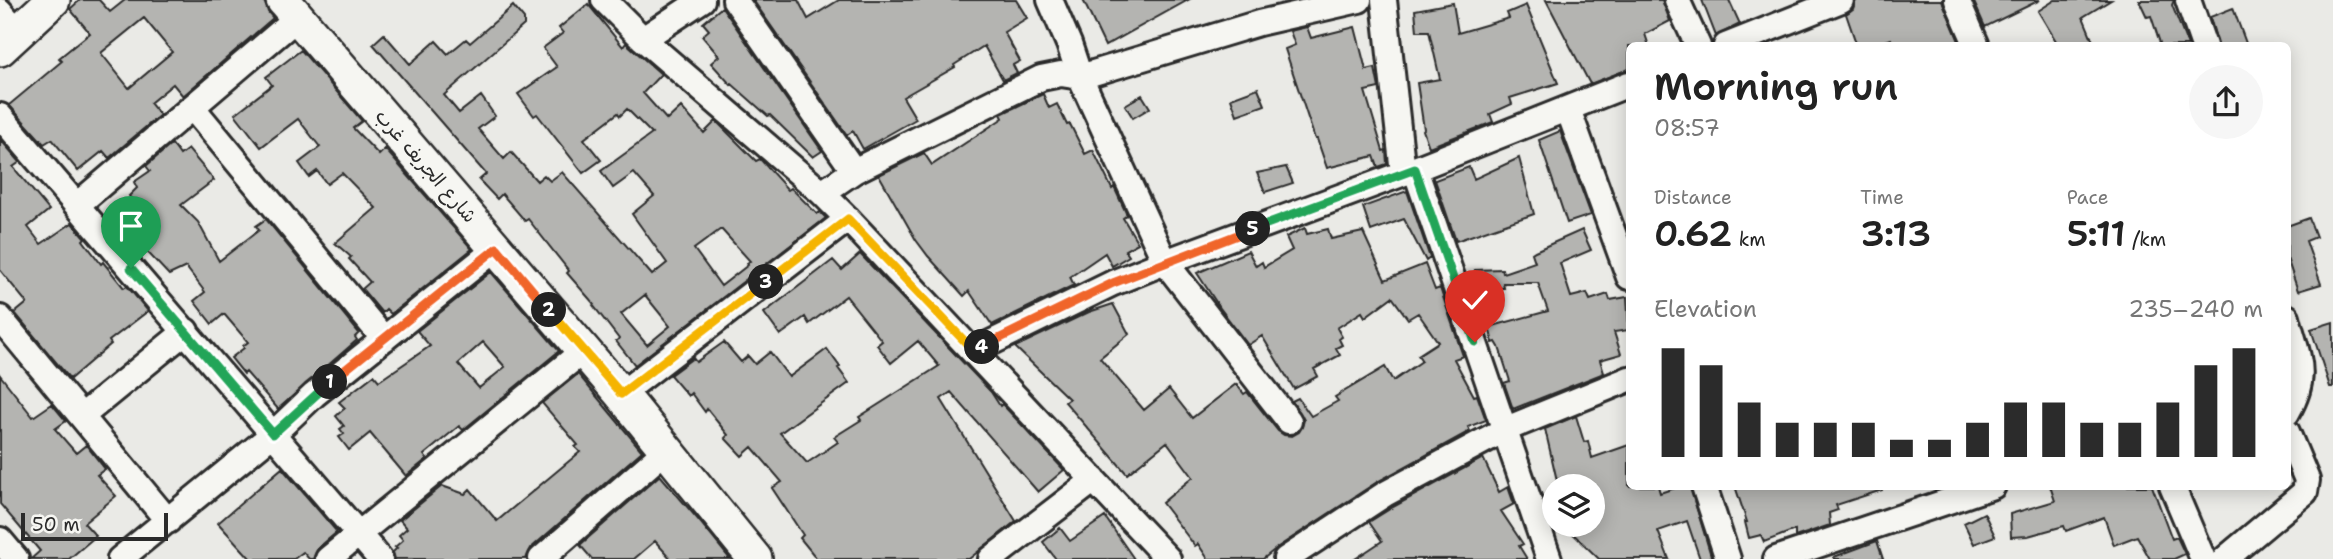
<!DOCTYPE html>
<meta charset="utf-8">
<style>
body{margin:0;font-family:"Shantell Sans","Playpen Sans Arabic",sans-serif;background:#f6f6f6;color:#222;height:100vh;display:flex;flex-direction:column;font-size:26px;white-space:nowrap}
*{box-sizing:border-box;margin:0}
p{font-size:23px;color:#767676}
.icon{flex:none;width:38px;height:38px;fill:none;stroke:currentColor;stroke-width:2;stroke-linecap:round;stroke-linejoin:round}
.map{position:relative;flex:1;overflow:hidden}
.drawer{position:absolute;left:1626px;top:42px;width:665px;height:448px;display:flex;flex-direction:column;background:#fff;border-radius:10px;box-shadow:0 4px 18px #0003}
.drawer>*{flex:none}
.buttons{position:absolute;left:1542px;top:474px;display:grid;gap:14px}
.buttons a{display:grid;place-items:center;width:63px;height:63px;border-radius:50%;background:#fff;box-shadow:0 4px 18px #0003;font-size:35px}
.scale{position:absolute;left:21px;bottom:18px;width:147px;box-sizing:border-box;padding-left:7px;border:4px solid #2b2b2b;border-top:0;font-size:19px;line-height:24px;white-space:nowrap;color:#2b2b2b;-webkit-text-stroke:5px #f6f6f2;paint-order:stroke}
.pin{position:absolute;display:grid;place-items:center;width:60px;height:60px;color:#fff;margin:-72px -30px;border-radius:50% 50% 50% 0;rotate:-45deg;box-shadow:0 0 7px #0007}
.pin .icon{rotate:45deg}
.km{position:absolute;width:35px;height:35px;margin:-18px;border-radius:50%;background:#222;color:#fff;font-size:19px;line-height:35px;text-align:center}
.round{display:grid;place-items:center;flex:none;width:74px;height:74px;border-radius:37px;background:#f6f6f6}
.summary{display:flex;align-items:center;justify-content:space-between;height:119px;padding:0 28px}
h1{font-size:38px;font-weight:600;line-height:52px}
.metrics{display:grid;grid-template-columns:repeat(3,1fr);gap:10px;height:119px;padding:7px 28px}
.metrics div{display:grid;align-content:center}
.metrics b{font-size:35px;font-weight:600}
.metrics small{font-size:19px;font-weight:400}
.metrics p{font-size:19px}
.chart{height:196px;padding:14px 28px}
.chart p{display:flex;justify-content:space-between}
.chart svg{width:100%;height:126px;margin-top:7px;stroke:#2b2b2b;stroke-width:6}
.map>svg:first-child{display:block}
.building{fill:#b4b4b1;stroke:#2b2b2b;stroke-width:2;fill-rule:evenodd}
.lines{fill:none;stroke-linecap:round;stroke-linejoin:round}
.street-casing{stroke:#2b2b2b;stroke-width:30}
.secondary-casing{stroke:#2b2b2b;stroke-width:38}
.street{stroke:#f6f6f2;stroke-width:24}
.secondary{stroke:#f6f6f2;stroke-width:33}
.split-1-casing{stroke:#fff;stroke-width:14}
.split-2-casing{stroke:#fff;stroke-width:14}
.split-3-casing{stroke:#fff;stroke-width:14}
.split-4-casing{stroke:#fff;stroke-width:14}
.split-5-casing{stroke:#fff;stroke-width:14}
.split-6-casing{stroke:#fff;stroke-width:14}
.split-1{stroke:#22a559;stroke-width:9}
.split-2{stroke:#f0652b;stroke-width:9}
.split-3{stroke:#f5b400;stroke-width:9}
.split-4{stroke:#f5b400;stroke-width:9}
.split-5{stroke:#f0652b;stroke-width:9}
.split-6{stroke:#22a559;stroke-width:9}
.labels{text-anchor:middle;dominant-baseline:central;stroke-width:7;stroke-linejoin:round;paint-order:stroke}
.street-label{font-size:19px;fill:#2b2b2b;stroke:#f6f6f2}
</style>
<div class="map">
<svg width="2333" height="559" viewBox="0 0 2333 559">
<rect width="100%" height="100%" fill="#eaeae6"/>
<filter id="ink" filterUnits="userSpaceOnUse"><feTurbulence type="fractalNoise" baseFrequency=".0143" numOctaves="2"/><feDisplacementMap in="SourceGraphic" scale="14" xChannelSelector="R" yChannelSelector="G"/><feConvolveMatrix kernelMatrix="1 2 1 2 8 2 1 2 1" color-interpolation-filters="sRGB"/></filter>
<g filter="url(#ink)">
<path class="building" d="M 80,0 L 99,0 L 110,12 L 125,0 L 264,0 L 268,12 L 273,18 L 183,96 L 173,84 L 150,103 L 160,115 L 109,158 L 103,151 L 78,171 L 52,139 L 44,144 L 9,105 L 62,61 L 59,58 L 90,33 L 70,9 ZM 144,18 L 172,52 L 129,88 L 101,53 Z
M 753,0 L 798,0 L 808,19 L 839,0 L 1016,0 L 1027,18 L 1004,32 L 1020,61 L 1013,65 L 1017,73 L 1003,80 L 984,46 L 954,65 L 955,67 L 903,97 L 916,119 L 863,149 L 853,131 L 847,135 Z
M 1083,0 L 1188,0 L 1105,46 Z
M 1546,0 L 1662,0 L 1670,21 L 1645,34 L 1649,46 L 1629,46 L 1629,69 L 1590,84 Z
M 1702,0 L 1729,0 L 1740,24 L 1716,36 Z
M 1856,0 L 1942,0 L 1961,46 L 1894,46 L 1891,39 L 1872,46 L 1857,46 L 1846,14 L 1853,9 Z
M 1973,0 L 2040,0 L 1985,27 Z
M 2055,0 L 2111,0 L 2083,17 L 2095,46 L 2059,46 L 2038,11 Z
M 2139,0 L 2174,0 L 2172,5 L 2188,46 L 2161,46 L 2151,16 L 2147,17 Z
M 1453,3 L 1458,33 L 1509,18 L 1507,13 L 1526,5 L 1558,83 L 1510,98 L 1512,104 L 1490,114 L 1493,122 L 1429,147 L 1423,130 L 1424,129 L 1417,83 L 1440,79 L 1429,31 L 1417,31 L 1415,10 Z
M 588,4 L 623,47 L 626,43 L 661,74 L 643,93 L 667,120 L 681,107 L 704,133 L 716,121 L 756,161 L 760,159 L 788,190 L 791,188 L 817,214 L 820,212 L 826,218 L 635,365 L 616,341 L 619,339 L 593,305 L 594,304 L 567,273 L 569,271 L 528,219 L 525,221 L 502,194 L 497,199 L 479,180 L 486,174 L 373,44 L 384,34 L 410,64 L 436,41 L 448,54 L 466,39 L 470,43 L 513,6 L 524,19 L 524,25 L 444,95 L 459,113 L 481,96 L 495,116 L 478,129 L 504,159 L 511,152 L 537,181 L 544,175 L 550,181 L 562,172 L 652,275 L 667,263 L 632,214 L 654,196 L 634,173 L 613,188 L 601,171 L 652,134 L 627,109 L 620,116 L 618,113 L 584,139 L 601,160 L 583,173 L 537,114 L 534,116 L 518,94 L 557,67 L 543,48 L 563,33 L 559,28 ZM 721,229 L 750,261 L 747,263 L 748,265 L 721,286 L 694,249 ZM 645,295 L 670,326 L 647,345 L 621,314 Z
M 722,7 L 822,151 L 813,157 L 770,115 L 768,116 L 732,84 L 731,85 L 711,63 L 719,56 L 702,36 L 709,30 L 703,23 Z
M 2233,8 L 2247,46 L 2218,46 L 2210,17 Z
M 1307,27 L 1311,38 L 1355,27 L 1366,70 L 1375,68 L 1379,88 L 1365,91 L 1383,151 L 1386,150 L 1387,164 L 1378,167 L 1374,156 L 1327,168 L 1317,139 L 1315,139 L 1285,49 L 1295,45 L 1290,31 Z
M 301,50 L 362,121 L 353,128 L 379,155 L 385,149 L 472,249 L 391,314 L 386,309 L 382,313 L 362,289 L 370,282 L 349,259 L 351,257 L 335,243 L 376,208 L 342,173 L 327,184 L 317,171 L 309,177 L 299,163 L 320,147 L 298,119 L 261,147 L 235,114 L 272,85 L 266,77 Z
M 1258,88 L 1265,105 L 1237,115 L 1231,98 Z
M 1043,94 L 1049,108 L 1057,104 L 1067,125 L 1070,124 L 1085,154 L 1093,150 L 1112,189 L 1114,187 L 1127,215 L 1123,218 L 1138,243 L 1125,250 L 1129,256 L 1112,266 L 1105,253 L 1070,277 L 1074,285 L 992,325 L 969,291 L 964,296 L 928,256 L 916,240 L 879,175 L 924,153 L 932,165 L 1003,118 L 1001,114 Z
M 1142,95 L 1150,108 L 1133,118 L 1125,105 Z
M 1560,131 L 1591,215 L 1567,223 L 1539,140 Z
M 0,139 L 20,162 L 13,167 L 49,210 L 28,227 L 41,244 L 72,223 L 85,238 L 83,240 L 101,264 L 103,262 L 124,288 L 127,286 L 148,311 L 109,341 L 111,344 L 70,379 L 15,313 L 27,303 L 0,270 Z
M 172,144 L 180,155 L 188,149 L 214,180 L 181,205 L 198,222 L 219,261 L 259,230 L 256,226 L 266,219 L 359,333 L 355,337 L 357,340 L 278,409 L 246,372 L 244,374 L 231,358 L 244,348 L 243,346 L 248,342 L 224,314 L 212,324 L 194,301 L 205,292 L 186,267 L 169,275 L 123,226 L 125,224 L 122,220 L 132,212 L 130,210 L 132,208 L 129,202 L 131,199 L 129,196 L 137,188 L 134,182 L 150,171 L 146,166 Z
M 1519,158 L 1534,214 L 1456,241 L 1435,180 L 1469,167 L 1474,179 Z
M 1286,167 L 1293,183 L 1265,192 L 1257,173 Z
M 1407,191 L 1430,258 L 1426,261 L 1404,219 L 1371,231 L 1363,207 Z
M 2309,218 L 2316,237 L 2306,241 L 2321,284 L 2298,291 L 2287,258 L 2287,226 Z
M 1305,228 L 1307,234 L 1328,229 L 1331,239 L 1363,232 L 1385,280 L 1425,264 L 1435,290 L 1440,288 L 1463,356 L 1454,359 L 1474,396 L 1477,395 L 1486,420 L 1468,427 L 1470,431 L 1377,482 L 1278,547 L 1263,559 L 1208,559 L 1198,544 L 1195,546 L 1162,503 L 1193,477 L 1167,442 L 1127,474 L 1065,402 L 1069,399 L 1015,347 L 1089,312 L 1113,304 L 1129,334 L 1100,358 L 1144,410 L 1169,389 L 1192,418 L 1236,384 L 1244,394 L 1247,392 L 1278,431 L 1284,435 L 1292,436 L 1299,432 L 1302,427 L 1304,420 L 1292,401 L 1298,398 L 1311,416 L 1338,401 L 1335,397 L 1385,367 L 1393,381 L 1422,361 L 1418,355 L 1438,342 L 1418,313 L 1408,319 L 1392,297 L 1365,317 L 1362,312 L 1337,328 L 1342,337 L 1339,339 L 1342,345 L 1336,348 L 1340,355 L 1314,369 L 1318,376 L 1294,389 L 1262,336 L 1248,345 L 1220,308 L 1197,273 L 1248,251 L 1256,266 L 1262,262 L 1264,267 L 1292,250 L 1286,237 Z
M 1582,230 L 1591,250 L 1560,263 L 1571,297 L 1587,293 L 1590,300 L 1608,294 L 1610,300 L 1627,297 L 1629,330 L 1614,332 L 1621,354 L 1600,360 L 1604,373 L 1513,409 L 1504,383 L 1510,381 L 1499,347 L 1496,342 L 1493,343 L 1489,327 L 1548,311 L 1538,283 L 1503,283 L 1504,288 L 1479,288 L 1475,270 L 1502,269 L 1503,273 L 1535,262 L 1532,253 L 1535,251 Z
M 860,254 L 991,392 L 1000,406 L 1002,404 L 1064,470 L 1038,492 L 951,392 L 941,399 L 1016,521 L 969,559 L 817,559 L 800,538 L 803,535 L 772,488 L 782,482 L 752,447 L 742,456 L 725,438 L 728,435 L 707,409 L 705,412 L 691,393 L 688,396 L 670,375 L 693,358 L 696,362 L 724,342 L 741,362 L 748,356 L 755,364 L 770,352 L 789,377 L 827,349 L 840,367 L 838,368 L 849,383 L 780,433 L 807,463 L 838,442 L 834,437 L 861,420 L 859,417 L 939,366 L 918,341 L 891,363 L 877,345 L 882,341 L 846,296 L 809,324 L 805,317 L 780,335 L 764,313 L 833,260 L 842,270 Z
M 491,272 L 559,351 L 463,430 L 459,426 L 424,455 L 427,459 L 406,476 L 370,433 L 349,450 L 339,437 L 344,434 L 340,429 L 344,426 L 336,416 L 345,408 L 339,402 L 374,375 L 379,381 L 430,346 L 417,331 ZM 483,342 L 505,367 L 479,388 L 458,364 Z
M 2333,322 L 2333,387 L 2330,387 L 2311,329 Z
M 578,374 L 642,451 L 531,548 L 526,559 L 395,559 L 393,552 L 397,548 L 395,547 L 403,540 L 399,535 L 407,528 L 400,520 L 442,486 L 465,494 L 470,489 L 497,521 L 580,452 L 575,447 L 578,445 L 542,403 Z
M 0,375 L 33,417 L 52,404 L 66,421 L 55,429 L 76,453 L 86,445 L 105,469 L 97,475 L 116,496 L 84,523 L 96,536 L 69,559 L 31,559 L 40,551 L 0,504 Z
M 1576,416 L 1584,442 L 1588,441 L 1592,458 L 1629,445 L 1629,486 L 1658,486 L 1660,493 L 1681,486 L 1690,486 L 1712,559 L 1700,559 L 1687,521 L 1658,531 L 1669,559 L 1599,559 L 1564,525 L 1592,525 L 1592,486 L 1586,486 L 1583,478 L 1558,485 L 1545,429 Z
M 1483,458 L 1499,492 L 1508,487 L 1514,504 L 1501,511 L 1523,544 L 1519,546 L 1527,559 L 1355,559 L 1382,541 L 1369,522 L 1393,507 Z
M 282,468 L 337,532 L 318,548 L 313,559 L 309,559 L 303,552 L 294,559 L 251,559 L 218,523 Z
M 660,475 L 701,523 L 730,559 L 671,559 L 655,541 L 634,559 L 592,559 L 580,545 Z
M 1735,486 L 1882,486 L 1882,490 L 1836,505 L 1838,510 L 1829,513 L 1830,525 L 1795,537 L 1795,530 L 1764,542 L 1761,535 L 1749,538 L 1745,522 L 1747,522 Z
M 2050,486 L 2152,486 L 2172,539 L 2177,537 L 2185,554 L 2174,559 L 2150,559 L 2137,536 L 2114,545 L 2104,517 L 2066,531 L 2064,526 L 2028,536 L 2011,537 L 2010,514 L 2055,501 Z
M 1984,513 L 1995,536 L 1974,544 L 1964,523 Z
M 1105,517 L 1134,559 L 1056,559 L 1043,542 L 1060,528 L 1070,541 Z
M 1877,541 L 1883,559 L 1834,559 L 1834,557 Z"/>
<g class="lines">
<g class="street-casing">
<path id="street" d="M 604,0 L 643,39 L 822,193 L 848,219 L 1168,559
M 735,0 L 854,171
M 1050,0 L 1069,44 L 1080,77 L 1165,262 L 1289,421
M 1384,0 L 1403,173
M 1677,0 L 1698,46
M 1957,0 L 1977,46
M 2188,0 L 2204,46
M 0,11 L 18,32
M 643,39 L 702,0
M 1726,46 L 1841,0
M 192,107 L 384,339
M 1568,109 L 1629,277
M 0,116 L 380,559
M 1415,169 L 1549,559
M 822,193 L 854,171 L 1041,78 L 1061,74 L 1080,77 L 1259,23 L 1359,0
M 77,205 L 298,17
M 2287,317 C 2297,357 2310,374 2287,413
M 0,318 L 168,521
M 974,351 L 1113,283 L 1165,262 L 1415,169 L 1629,84
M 621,394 L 848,219
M 82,416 L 186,331
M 1704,486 L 1728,559
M 2172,486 L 2203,559
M 0,540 L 16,559
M 120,559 L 273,434 L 314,395 L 497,248
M 328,559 L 583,351
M 541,559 L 665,451
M 991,559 L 1094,480
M 1286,559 L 1385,494 L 1506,429 L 1629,379
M 1776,559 L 1993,486
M 2225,559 L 2305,492 L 2307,480 L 2287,432"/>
</g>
<g class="secondary-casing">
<path id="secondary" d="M 283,0 L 621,394 L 755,559
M 0,49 L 53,0"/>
</g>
<use href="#street" class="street"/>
<use href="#secondary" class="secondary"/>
</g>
</g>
<g class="lines" filter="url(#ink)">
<g class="split-1-casing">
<path id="split-1" d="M 131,268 L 273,434 L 330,382"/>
</g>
<g class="split-2-casing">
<path id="split-2" d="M 330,382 L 497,248 L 549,310"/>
</g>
<g class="split-3-casing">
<path id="split-3" d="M 549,310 L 621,394 L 766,282"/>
</g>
<g class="split-4-casing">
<path id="split-4" d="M 766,282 L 848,219 L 974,351 L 982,347"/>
</g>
<g class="split-5-casing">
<path id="split-5" d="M 982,347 L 1113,283 L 1253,229"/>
</g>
<g class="split-6-casing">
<path id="split-6" d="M 1253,229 L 1415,169 L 1475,342"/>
</g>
<use href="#split-1" class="split-1"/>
<use href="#split-2" class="split-2"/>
<use href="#split-3" class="split-3"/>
<use href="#split-4" class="split-4"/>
<use href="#split-5" class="split-5"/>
<use href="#split-6" class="split-6"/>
</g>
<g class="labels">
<g class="street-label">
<text transform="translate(426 166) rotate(49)">شارع الجريف غرب</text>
</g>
</g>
</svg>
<div class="buttons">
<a><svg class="icon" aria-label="layers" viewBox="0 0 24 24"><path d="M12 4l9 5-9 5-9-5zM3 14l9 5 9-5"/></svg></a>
</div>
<div class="scale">50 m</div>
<div class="pin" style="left:131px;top:268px;background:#1e9e55"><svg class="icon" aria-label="arrive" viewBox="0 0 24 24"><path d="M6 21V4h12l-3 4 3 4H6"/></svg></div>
<div class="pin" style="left:1475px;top:342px;background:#d93025"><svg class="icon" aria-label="check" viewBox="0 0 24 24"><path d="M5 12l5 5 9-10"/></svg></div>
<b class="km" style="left:330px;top:382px">1</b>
<b class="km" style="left:549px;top:310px">2</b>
<b class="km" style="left:766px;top:282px">3</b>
<b class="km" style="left:982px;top:347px">4</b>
<b class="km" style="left:1253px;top:229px">5</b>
<section class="drawer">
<div class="summary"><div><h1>Morning run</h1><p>08:57</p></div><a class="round"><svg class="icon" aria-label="share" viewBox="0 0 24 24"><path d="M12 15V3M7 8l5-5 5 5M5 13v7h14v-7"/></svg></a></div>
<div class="metrics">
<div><p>Distance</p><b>0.62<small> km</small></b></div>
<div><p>Time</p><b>3:13</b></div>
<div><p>Pace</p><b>5:11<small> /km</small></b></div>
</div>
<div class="chart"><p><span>Elevation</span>235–240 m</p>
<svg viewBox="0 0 160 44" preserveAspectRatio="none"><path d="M5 44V6M15 44V12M25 44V25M35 44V32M45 44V32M55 44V32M65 44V38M75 44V38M85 44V32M95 44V25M105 44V25M115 44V32M125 44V32M135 44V25M145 44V12M155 44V6"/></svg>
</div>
</section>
</div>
